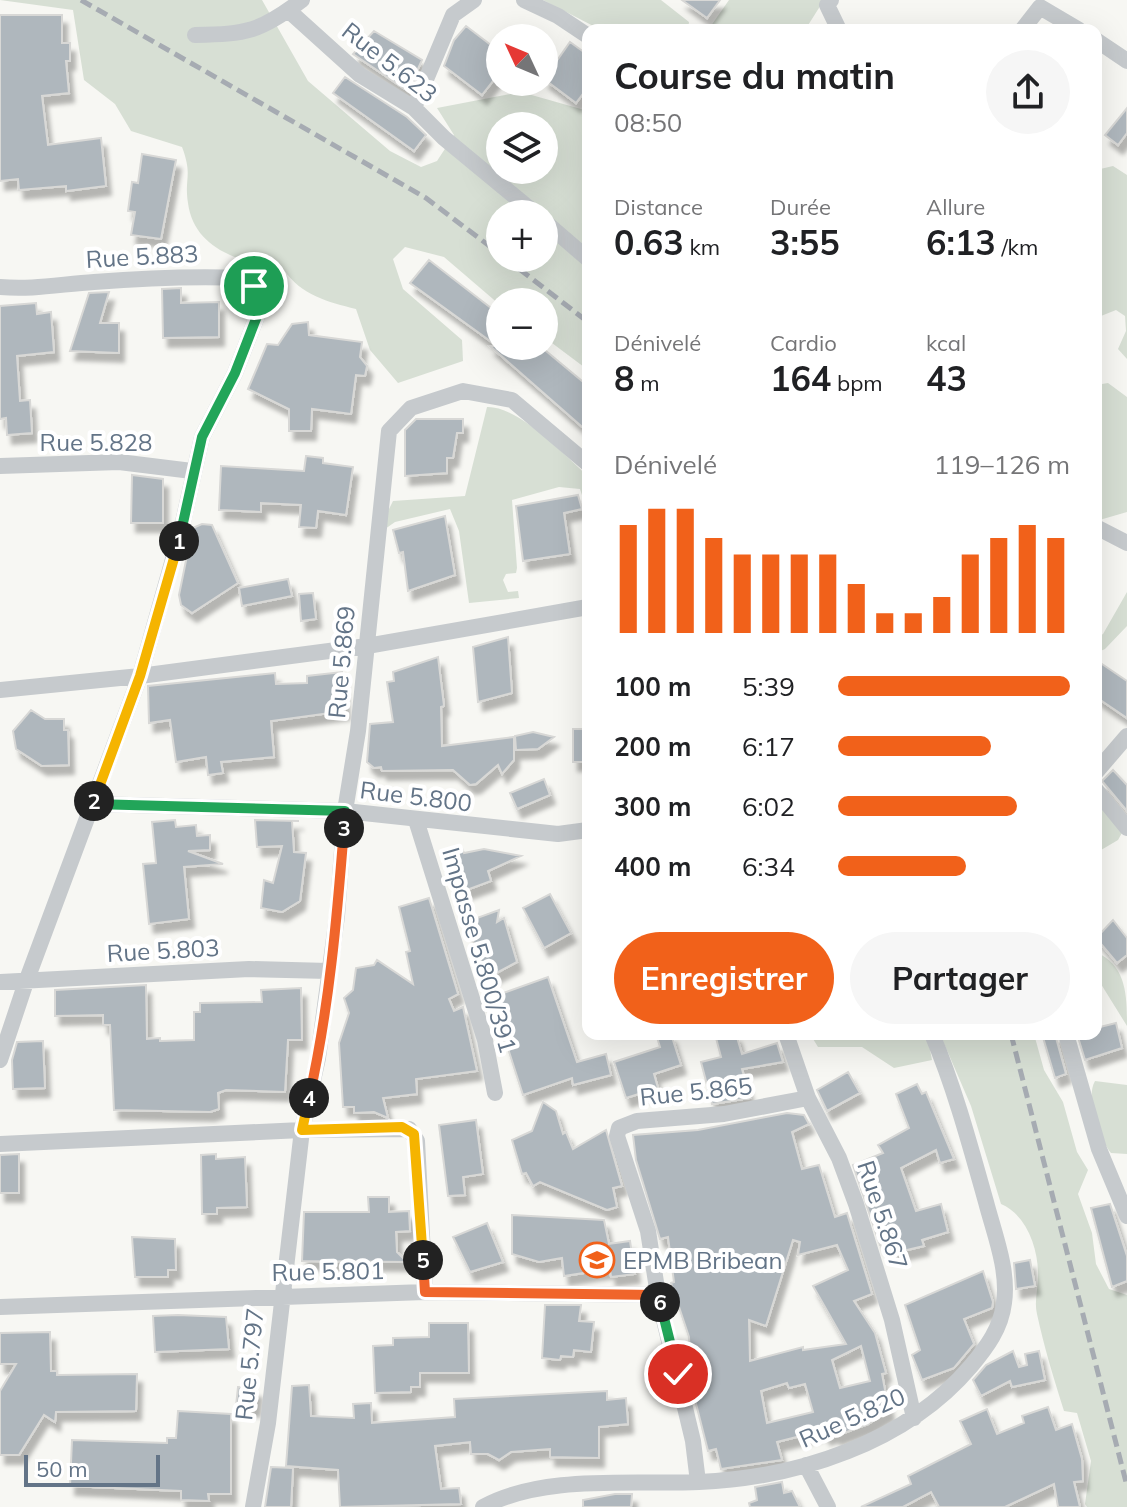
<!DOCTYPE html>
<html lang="fr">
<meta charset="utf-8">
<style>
body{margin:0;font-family:Mulish,sans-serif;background:#f6f6f6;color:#202124;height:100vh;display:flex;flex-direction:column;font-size:30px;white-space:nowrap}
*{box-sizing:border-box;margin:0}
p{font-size:26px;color:#757577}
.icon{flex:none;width:44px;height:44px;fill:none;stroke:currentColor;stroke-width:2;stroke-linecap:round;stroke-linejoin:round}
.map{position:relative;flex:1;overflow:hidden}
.sheet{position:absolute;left:582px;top:24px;width:520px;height:1016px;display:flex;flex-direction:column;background:#fff;border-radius:16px;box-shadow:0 8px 32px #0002}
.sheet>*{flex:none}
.needle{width:52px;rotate:314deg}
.controls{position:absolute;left:486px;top:24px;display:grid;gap:16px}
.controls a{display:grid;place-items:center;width:72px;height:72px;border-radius:50%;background:#fff;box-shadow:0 8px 32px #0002;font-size:40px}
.scale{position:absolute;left:24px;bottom:20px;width:136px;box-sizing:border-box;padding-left:8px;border:4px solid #637487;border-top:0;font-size:22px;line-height:28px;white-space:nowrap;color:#637487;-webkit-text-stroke:6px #fff;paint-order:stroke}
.pin{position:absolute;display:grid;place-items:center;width:68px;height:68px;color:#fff;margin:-34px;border:4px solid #fff;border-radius:50%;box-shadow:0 2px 8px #0007}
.km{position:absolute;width:40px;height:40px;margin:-20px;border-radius:50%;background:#222;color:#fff;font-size:22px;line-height:40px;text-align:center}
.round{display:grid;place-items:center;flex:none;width:84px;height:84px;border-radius:42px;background:#f6f6f6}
.head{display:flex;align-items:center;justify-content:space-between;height:136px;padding:0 32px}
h1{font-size:36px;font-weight:700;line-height:60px}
.metrics{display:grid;grid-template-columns:repeat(3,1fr);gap:12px;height:136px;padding:8px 32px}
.metrics div{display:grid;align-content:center}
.metrics b{font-size:34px;font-weight:700}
.metrics small{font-size:22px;font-weight:400}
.metrics p{font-size:22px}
.chart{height:224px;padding:16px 32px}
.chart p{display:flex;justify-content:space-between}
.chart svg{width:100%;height:144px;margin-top:8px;stroke:#f1611a;stroke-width:6}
.primary-button{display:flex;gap:16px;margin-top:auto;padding:16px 32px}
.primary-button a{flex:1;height:92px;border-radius:48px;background:#f1611a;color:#fff;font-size:32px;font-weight:700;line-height:92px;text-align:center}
.primary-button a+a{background:#f6f6f6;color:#202124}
ul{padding:0 32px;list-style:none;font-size:26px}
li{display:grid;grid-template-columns:128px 96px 1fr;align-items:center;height:60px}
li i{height:20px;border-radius:10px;background:#f1611a}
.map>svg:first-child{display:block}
.green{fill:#d7dfd4;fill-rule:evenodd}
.building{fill:#afb7bd;stroke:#d8d8d6;stroke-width:2;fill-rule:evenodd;filter:url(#shadow)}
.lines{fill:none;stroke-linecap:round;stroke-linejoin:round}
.minor{stroke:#c6cacd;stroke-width:16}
.rail{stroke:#a6abb2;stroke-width:5;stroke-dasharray:12 6;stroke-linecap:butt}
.split-1-casing{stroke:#fff;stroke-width:16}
.split-2-casing{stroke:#fff;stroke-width:16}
.split-3-casing{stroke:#fff;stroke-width:16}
.split-4-casing{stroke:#fff;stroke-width:16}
.split-5-casing{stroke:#fff;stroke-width:16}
.split-6-casing{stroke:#fff;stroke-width:16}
.split-7-casing{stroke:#fff;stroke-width:16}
.split-1{stroke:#22a559;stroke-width:10}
.split-2{stroke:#f5b400;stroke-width:10}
.split-3{stroke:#22a559;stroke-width:10}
.split-4{stroke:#f0652b;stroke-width:10}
.split-5{stroke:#f5b400;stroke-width:10}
.split-6{stroke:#f0652b;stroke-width:10}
.split-7{stroke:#22a559;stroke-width:10}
.labels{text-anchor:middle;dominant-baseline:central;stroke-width:8;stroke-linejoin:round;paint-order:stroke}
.street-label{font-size:24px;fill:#637487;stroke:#fff}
.poi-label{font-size:24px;fill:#637487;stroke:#fff;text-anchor:start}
</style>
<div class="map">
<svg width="1127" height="1507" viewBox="0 0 1127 1507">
<defs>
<filter id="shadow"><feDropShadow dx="5" dy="9" stdDeviation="2" flood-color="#0004"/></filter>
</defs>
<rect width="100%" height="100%" fill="#f7f7f3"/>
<path class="green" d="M 0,0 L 262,0 L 308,81 L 390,151 L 421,167 L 437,161 L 454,135 L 437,108 L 521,92 L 588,111 L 588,370 L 544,337 L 544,302 L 500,305 L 444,257 L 405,247 L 393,259 L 403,289 L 462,340 L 463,361 L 398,383 L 370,350 L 356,309 C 328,302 301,295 284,270 C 245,263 194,251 188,203 C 184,178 193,176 182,147 L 131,131 L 115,104 L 84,80 L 73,10 ZM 500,126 L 544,126 L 544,170 L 500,170 ZM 500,214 L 544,214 L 544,258 L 500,258 Z
M 543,0 L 661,0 L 689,22 L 688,30 L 601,30 Z
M 729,0 L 824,0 L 805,30 L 708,30 Z
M 1113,166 L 1127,175 L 1127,359 L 1118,349 L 1126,331 L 1125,316 L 1116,310 L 1096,318 L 1096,170 Z
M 1108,383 L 1127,397 L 1127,512 L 1096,521 L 1096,385 Z
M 487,407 C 519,406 564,455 588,476 L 588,514 L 580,489 L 559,487 L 512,500 L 517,568 L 516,573 L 506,574 L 503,580 L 508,592 L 518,591 L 519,598 L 469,603 L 459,531 L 450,509 L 395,522 L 385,529 L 383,521 L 393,501 L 465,496 Z
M 1127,592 L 1127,626 L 1105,649 L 1096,653 L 1096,638 L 1103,634 Z
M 1096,798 L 1123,831 L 1118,840 L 1096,853 Z
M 1096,952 C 1127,966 1127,996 1127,1026 L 1096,976 Z
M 810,1034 L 927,1034 L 932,1060 L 894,1068 L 862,1047 L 818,1047 Z
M 940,1034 L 1034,1034 L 1044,1070 L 1063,1102 L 1077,1152 L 1088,1170 L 1078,1194 L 1092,1233 L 1096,1264 L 1109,1289 L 1127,1295 L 1127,1507 L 1087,1507 L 1085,1504 L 1091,1461 L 1077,1413 L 1064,1411 C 1054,1379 1044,1347 1037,1314 C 1034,1302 1038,1289 1038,1277 C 1039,1250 1027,1215 1001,1204 L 971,1106 Z
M 1095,1081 L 1127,1085 L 1127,1154 L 1111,1153 C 1099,1138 1085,1098 1095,1081 Z"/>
<path class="building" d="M 682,0 L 720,0 L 707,18 Z
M 0,15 L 62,15 L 62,43 L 70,43 L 70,61 L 66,61 L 69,93 L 42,96 L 48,145 L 101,138 L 106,186 L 66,191 L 66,186 L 19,190 L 18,179 L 0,181 Z
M 466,26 L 500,52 L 500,72 L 482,95 L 444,66 L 454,40 Z
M 374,31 L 422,60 L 408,91 L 353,54 Z
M 570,42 L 588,55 L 588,87 L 576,103 L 544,79 Z
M 345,77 L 407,117 L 426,135 L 414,151 L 333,93 Z
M 1127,108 L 1127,133 L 1118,145 L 1105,135 Z
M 142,154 L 176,160 L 161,239 L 131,235 L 135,212 L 128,211 L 132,182 L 138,183 Z
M 429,260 L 500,315 L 500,346 L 540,346 L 588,386 L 588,432 L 490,346 L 497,346 L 410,283 Z
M 181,288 L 181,303 L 219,302 L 219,337 L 163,338 L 162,289 Z
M 109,292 L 100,323 L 119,323 L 119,353 L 70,351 L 89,293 Z
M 36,303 L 37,314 L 51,312 L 54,352 L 17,356 L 20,401 L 30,400 L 32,433 L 7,435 L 6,418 L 0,419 L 0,306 Z
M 308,322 L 309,335 L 362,342 L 360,357 L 367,366 L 365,376 L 356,375 L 351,414 L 312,409 L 311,431 L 289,431 L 289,409 L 248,389 L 267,344 L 278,345 L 292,324 Z
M 416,419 L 463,419 L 463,433 L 457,433 L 453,458 L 447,458 L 447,473 L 405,476 L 405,430 Z
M 306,456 L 323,458 L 323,463 L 353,467 L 346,515 L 318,511 L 316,528 L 299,527 L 301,505 L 261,503 L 261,512 L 219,510 L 221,466 L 304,471 Z
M 132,475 L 163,479 L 163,523 L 131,523 Z
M 578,495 L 582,509 L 564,513 L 570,554 L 523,561 L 516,506 Z
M 445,516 L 455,575 L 408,591 L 403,552 L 399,553 L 393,530 Z
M 202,524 L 212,525 L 238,583 L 192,613 L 181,605 L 179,595 L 189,546 L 194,543 L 193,528 Z
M 288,579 L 292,596 L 242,606 L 239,588 Z
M 313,593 L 316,619 L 301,621 L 299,594 Z
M 508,637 L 512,693 L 478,702 L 473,647 Z
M 438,657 L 444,706 L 441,707 L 442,746 L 514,737 L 514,760 L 502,774 L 498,765 L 476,784 L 470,785 L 453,770 L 382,771 L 381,767 L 374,768 L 367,762 L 370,724 L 393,722 L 387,682 L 394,681 L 393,672 Z
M 1096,660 L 1127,681 L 1127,718 L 1096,697 Z
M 342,672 L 345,711 L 271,721 L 274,757 L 221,762 L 223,773 L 208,775 L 206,757 L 176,762 L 170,720 L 149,723 L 148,686 L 275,673 L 276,684 L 307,683 L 307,676 Z
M 31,710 L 45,719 L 64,719 L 64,730 L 68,730 L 69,765 L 42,766 L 16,749 L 13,731 Z
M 573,729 L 588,729 L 588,762 L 573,762 Z
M 533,732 L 554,737 L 538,749 L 516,750 L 515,736 Z
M 1113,770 L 1127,785 L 1127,811 L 1102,781 Z
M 544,779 L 550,795 L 517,809 L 510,793 Z
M 175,820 L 176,827 L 196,825 L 197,836 L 210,835 L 210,850 L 188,851 L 223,864 L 184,867 L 189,919 L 149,924 L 143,864 L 156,863 L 152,822 Z
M 255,820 L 299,821 L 292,821 L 294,852 L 306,853 L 300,901 L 282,912 L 261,908 L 264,880 L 273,883 L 282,846 L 257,847 Z
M 462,848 L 464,853 L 484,849 L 521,856 L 488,871 L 491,881 L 456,894 L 444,854 Z
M 550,894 L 571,933 L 544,948 L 523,908 Z
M 429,898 L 458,994 L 449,999 L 454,1011 L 463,1007 L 477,1071 L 416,1079 L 417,1094 L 383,1098 L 388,1118 L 374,1112 L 354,1113 L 354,1107 L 343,1107 L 339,1043 L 349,1013 L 344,998 L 353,990 L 356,968 L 374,965 L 377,960 L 413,984 L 406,952 L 410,951 L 399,907 Z
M 499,910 L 497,922 L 504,918 L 517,962 L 487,978 L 466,922 Z
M 1113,920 L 1127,938 L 1127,955 L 1117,963 L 1096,938 Z
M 548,977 L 577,1062 L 606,1054 L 611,1075 L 573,1085 L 572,1078 L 523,1095 L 502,1030 L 492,1026 L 484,1000 Z
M 146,985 L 147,1039 L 160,1038 L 160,1041 L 194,1040 L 194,1012 L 200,1012 L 200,1003 L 262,1002 L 261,990 L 301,988 L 302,1040 L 288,1040 L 285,1092 L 226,1090 L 218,1093 L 219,1109 L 210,1112 L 114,1110 L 110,1025 L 103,1025 L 103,1015 L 55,1016 L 55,990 Z
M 1116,1023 L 1122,1048 L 1085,1060 L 1077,1034 L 1096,1034 L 1096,1028 Z
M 656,1034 L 671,1034 L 681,1065 L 654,1074 L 658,1088 L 626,1098 L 614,1062 L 660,1047 Z
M 715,1034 L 736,1034 L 742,1054 L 777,1043 L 783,1062 L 742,1069 L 750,1098 L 712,1104 L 701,1062 L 721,1057 Z
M 1042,1034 L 1055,1034 L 1066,1074 L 1055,1078 Z
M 43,1041 L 45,1088 L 13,1089 L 12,1060 L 17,1042 Z
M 848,1072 L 860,1093 L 827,1111 L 817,1090 Z
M 917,1084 L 922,1094 L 926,1092 L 954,1159 L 940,1163 L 936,1150 L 901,1168 L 916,1211 L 941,1204 L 948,1232 L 922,1240 L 924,1246 L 894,1253 L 890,1242 L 880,1245 L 853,1165 L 883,1153 L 878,1145 L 909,1128 L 896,1094 Z
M 543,1102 L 556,1111 L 563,1134 L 566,1132 L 573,1149 L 606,1130 L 622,1186 L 613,1188 L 617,1207 L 607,1210 L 540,1182 L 533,1186 L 526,1173 L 522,1174 L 512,1140 L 532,1131 Z
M 787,1113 L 804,1115 L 809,1124 L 792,1132 L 802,1169 L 819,1165 L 835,1217 L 847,1213 L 872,1294 L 854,1301 L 875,1333 L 886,1373 L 882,1374 L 889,1411 L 868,1424 L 836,1436 L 835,1433 L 825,1436 L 824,1430 L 777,1442 L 782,1460 L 721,1469 L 716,1449 L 708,1451 L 692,1388 L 702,1359 L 690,1356 L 689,1337 L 671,1283 L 674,1282 L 668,1237 L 660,1239 L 636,1160 L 633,1135 L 698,1130 ZM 793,1240 L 800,1242 L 798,1255 L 837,1245 L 848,1270 L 813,1286 L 846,1344 L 803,1350 L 803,1347 L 750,1361 L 749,1320 L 766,1326 ZM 861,1346 L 870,1381 L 840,1388 L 832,1360 ZM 787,1383 L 789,1388 L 805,1384 L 813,1412 L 767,1423 L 761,1391 Z
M 476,1120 L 483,1174 L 463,1177 L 465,1195 L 448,1196 L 439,1125 Z
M 19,1154 L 19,1193 L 0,1193 L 0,1155 Z
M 216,1154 L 216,1159 L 245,1157 L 247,1207 L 217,1208 L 217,1214 L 202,1214 L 201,1155 Z
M 368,1197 L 389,1197 L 389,1212 L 409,1211 L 410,1231 L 396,1232 L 397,1252 L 407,1262 L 302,1261 L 304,1212 L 369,1212 Z
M 1110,1204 L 1127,1256 L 1127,1281 L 1112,1287 L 1091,1208 Z
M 512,1215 L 604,1220 L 609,1244 L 630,1241 L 635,1274 L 611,1277 L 610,1269 L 564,1276 L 562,1258 L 539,1262 L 512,1254 Z
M 487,1223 L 503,1262 L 470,1272 L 453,1237 Z
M 132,1237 L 175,1239 L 176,1270 L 168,1270 L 168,1277 L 135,1277 Z
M 1030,1260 L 1035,1286 L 1016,1289 L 1014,1263 Z
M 983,1271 L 993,1302 L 992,1308 L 964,1319 L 974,1344 L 954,1368 L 922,1380 L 912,1355 L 920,1350 L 905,1305 Z
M 545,1305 L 581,1305 L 579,1321 L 594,1322 L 591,1352 L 574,1350 L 573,1357 L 561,1356 L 560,1360 L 542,1358 Z
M 178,1315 L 226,1317 L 229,1349 L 155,1352 L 153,1316 Z
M 429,1323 L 468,1323 L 469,1373 L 420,1373 L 420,1387 L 411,1387 L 411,1392 L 375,1393 L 373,1346 L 393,1345 L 393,1338 L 429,1337 Z
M 50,1332 L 51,1371 L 57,1371 L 57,1375 L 137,1374 L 136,1411 L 56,1412 L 55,1422 L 44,1415 L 19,1455 L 0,1455 L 0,1391 L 16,1364 L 0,1364 L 0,1333 Z
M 1013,1351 L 1019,1367 L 1027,1365 L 1025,1354 L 1039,1351 L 1045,1380 L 1012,1387 L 1010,1381 L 981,1396 L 973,1380 L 986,1365 Z
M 309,1385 L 311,1416 L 354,1418 L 353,1404 L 371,1403 L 372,1423 L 455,1417 L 454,1399 L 607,1391 L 607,1400 L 626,1398 L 628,1424 L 599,1427 L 599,1458 L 550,1457 L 550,1449 L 511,1452 L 499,1460 L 488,1454 L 471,1454 L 470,1442 L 435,1446 L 441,1489 L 459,1488 L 461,1504 L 340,1507 L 338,1470 L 286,1466 L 292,1386 Z
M 238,1387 L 257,1389 L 255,1408 L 236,1406 Z
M 1048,1407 L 1056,1430 L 1072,1424 L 1082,1459 L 1083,1481 L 1074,1482 L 1080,1507 L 1058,1507 L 1054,1484 L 1005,1507 L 939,1507 L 931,1492 L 903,1507 L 861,1507 L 911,1484 L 908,1476 L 971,1444 L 960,1421 L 987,1409 L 997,1434 L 1024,1423 L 1022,1416 Z
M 178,1411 L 231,1414 L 231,1494 L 208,1494 L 209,1501 L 181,1500 L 181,1491 L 70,1486 L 72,1440 L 167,1443 L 167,1438 L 176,1438 Z
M 271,1467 L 293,1468 L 291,1507 L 265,1507 Z
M 782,1482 L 784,1493 L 792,1491 L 800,1507 L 750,1507 L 749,1503 L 757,1500 L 755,1487 Z
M 615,1494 L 632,1494 L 631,1507 L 583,1507 L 583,1500 Z"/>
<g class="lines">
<path class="minor" d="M 524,0 L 558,16 L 588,36
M 831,0 L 827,5 L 839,30
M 288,10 L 360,75 L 414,108 L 444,138 L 536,214
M 1022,30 L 1040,7 L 1079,30
M 195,35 C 247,34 260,32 302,0
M 1096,40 L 1127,61
M 414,108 L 453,15 L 474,0
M 544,221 L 588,259
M 0,287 C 32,290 62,284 94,282 C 144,278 195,276 245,278 L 254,286 L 261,306 L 235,373 L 202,437 L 181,531 L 140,676 L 367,646 L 588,607
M 0,466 L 119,462 L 192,471
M 1096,527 L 1127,543
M 0,690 L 140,676 L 26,982 L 0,1060
M 1096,772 L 1127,736
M 1096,790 L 1127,828
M 93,804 L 345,811 L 558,834 L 588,830
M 416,820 L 485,1040 L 495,1093
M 0,982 L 249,969 L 329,971
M 786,1034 L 808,1098 L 839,1158 L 856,1204 L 892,1320 L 914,1418
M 1066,1034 L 1099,1149 L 1127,1216
M 0,1144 L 302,1130 L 409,1129 L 417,1141 L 425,1292
M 0,1307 L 425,1292 L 658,1295
M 806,1465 L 828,1507
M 698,1482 L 693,1441 L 658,1295 L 648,1231 L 617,1136 L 619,1128 L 637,1121 L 724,1114 L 808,1098
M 253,1507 L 268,1423 L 302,1130 L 318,1058 L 337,916 L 345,811 L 358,731 L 389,431 L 411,408 L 463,391 L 512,400 L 588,464
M 483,1507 C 543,1474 633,1485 699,1482 C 797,1478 906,1443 971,1366 C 987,1347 1001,1328 1004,1303 C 1009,1270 994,1233 986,1202 C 970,1145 955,1089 932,1034"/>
<path class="rail" d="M 81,0 L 426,198 L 500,254
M 505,258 L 588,322
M 1011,1034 L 1127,1486"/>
</g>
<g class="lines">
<g class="split-1-casing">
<path id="split-1" d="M 179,541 L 202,437 L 235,373 L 261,306 L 254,286"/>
</g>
<g class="split-2-casing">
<path id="split-2" d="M 94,801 L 140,676 L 179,541"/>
</g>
<g class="split-3-casing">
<path id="split-3" d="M 94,801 L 93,804 L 345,811 L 344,828"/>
</g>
<g class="split-4-casing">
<path id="split-4" d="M 309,1098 C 329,1010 337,918 344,828"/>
</g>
<g class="split-5-casing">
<path id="split-5" d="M 309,1098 L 302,1130 L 402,1127 L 414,1134 L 423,1260"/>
</g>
<g class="split-6-casing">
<path id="split-6" d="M 423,1260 L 425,1292 L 658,1295 L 660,1302"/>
</g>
<g class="split-7-casing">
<path id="split-7" d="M 660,1302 L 678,1374"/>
</g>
<use href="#split-1" class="split-1"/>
<use href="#split-2" class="split-2"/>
<use href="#split-3" class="split-3"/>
<use href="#split-4" class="split-4"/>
<use href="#split-5" class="split-5"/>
<use href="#split-6" class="split-6"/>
<use href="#split-7" class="split-7"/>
</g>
<defs>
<g id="school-ring" transform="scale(1.8)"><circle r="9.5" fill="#fff" stroke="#f1611a" stroke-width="1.5"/><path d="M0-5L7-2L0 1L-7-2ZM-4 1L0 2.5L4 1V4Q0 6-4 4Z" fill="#f1611a"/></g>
</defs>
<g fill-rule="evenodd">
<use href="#school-ring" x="597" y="1260"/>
</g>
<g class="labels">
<g class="street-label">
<text transform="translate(390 62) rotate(38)">Rue 5.623</text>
<text transform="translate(142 256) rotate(-3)">Rue 5.883</text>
<text x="96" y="442">Rue 5.828</text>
<text transform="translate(341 662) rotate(-85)">Rue 5.869</text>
<text transform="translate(416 796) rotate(7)">Rue 5.800</text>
<text transform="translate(163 950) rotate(-3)">Rue 5.803</text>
<text transform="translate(480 950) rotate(74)">Impasse 5.800/391</text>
<text transform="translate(696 1091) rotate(-6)">Rue 5.865</text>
<text transform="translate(883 1215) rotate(72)">Rue 5.867</text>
<text transform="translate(328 1271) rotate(-1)">Rue 5.801</text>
<text transform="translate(249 1364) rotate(-84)">Rue 5.797</text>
<text transform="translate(852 1417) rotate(-24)">Rue 5.820</text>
</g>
<g class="poi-label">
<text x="623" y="1260">EPMB Bribean</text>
</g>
</g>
</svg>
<div class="controls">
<a><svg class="needle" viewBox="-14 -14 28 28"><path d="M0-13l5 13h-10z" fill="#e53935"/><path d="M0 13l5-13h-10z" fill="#757577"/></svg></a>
<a><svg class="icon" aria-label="layers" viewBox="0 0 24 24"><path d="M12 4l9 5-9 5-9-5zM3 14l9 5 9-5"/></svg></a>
<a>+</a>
<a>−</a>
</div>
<div class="scale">50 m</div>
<div class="pin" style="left:254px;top:286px;background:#1e9e55"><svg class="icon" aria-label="arrive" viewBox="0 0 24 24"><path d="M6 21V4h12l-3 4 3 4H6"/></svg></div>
<div class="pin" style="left:678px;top:1374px;background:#d93025"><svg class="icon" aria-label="check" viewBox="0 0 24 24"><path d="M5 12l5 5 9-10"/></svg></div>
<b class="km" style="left:179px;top:541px">1</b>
<b class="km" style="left:94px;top:801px">2</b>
<b class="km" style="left:344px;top:828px">3</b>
<b class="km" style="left:309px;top:1098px">4</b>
<b class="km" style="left:423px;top:1260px">5</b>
<b class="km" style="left:660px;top:1302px">6</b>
<section class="sheet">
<div class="head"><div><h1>Course du matin</h1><p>08:50</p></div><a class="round"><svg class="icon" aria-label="share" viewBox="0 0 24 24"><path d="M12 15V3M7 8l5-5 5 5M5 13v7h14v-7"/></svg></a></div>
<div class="metrics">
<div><p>Distance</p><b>0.63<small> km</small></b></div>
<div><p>Durée</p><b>3:55</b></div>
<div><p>Allure</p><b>6:13<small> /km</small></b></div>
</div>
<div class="metrics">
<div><p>Dénivelé</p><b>8<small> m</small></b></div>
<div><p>Cardio</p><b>164<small> bpm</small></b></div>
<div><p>kcal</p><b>43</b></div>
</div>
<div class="chart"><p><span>Dénivelé</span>119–126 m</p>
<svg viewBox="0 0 160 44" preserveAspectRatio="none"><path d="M5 44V11M15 44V6M25 44V6M35 44V15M45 44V20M55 44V20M65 44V20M75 44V20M85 44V29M95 44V38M105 44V38M115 44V33M125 44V20M135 44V15M145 44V11M155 44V15"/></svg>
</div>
<ul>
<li><b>100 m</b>5:39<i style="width:100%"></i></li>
<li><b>200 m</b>6:17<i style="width:66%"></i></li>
<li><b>300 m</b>6:02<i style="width:77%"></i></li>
<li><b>400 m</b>6:34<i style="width:55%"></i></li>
</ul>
<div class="primary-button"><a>Enregistrer</a><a>Partager</a></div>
</section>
</div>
